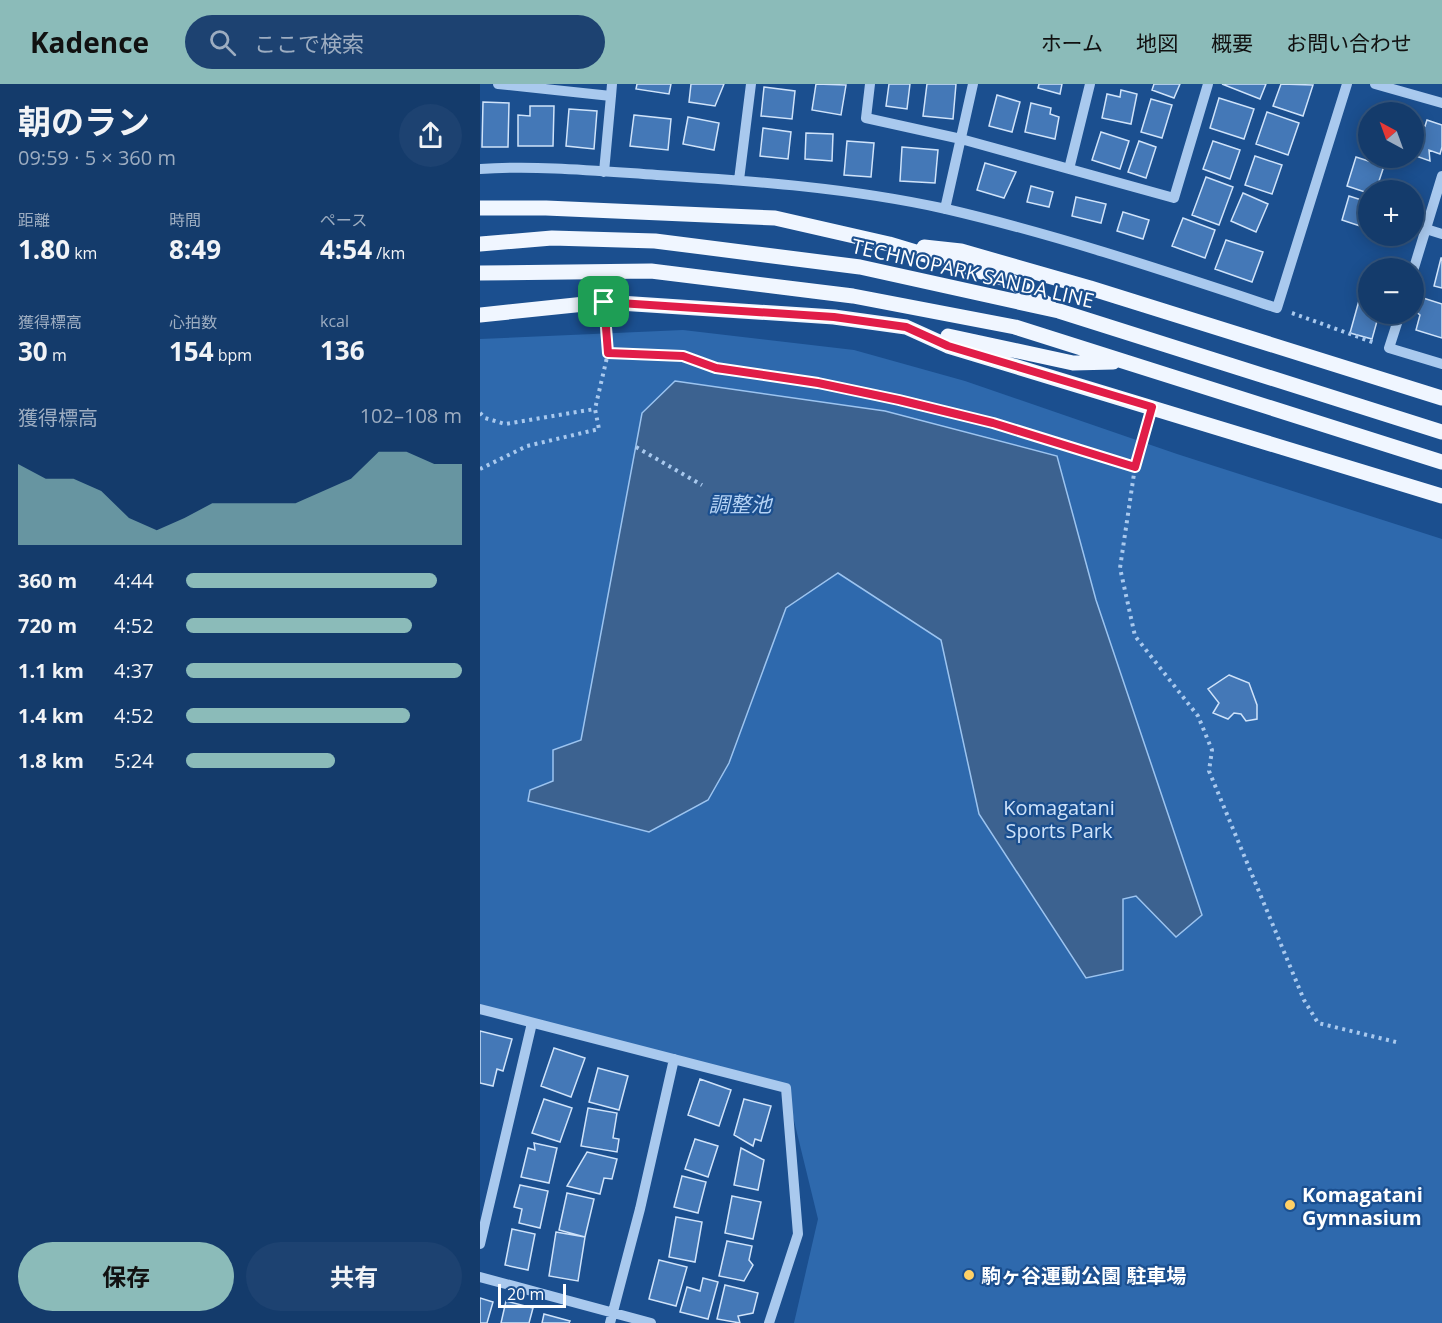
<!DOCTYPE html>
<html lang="ja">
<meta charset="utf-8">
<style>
body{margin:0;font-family:"Open Sans","Noto Sans JP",sans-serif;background:#1d4271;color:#f1f3f6;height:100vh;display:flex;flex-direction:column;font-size:22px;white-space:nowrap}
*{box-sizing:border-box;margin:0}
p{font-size:20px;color:#9dadc1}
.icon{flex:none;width:33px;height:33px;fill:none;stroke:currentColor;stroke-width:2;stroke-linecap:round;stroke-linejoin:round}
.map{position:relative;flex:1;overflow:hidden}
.drawer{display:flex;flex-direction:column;background:#143b6b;width:480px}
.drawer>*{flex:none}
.needle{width:39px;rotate:319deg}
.fabs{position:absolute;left:878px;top:18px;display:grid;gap:12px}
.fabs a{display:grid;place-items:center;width:66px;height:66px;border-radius:50%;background:#143b6b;box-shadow:0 3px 15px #0003,0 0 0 2px #33557e;font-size:30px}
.scale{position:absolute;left:18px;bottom:15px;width:68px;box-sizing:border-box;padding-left:6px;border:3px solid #fff;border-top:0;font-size:16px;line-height:21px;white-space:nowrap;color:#fff;-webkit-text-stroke:4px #1b4f8f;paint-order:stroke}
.pin{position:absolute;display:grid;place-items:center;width:51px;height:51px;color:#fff;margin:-26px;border-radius:12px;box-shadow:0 3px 9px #0006}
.round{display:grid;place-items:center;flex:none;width:63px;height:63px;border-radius:32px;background:#1d4271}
.summary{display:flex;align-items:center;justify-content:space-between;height:102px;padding:0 18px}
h1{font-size:33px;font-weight:700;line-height:45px}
.stats{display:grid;grid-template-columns:repeat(3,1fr);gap:9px;height:102px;padding:6px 18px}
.stats div{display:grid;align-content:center}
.stats b{font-size:26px;font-weight:700}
.stats small{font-size:16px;font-weight:400}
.stats p{font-size:16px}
.chart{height:168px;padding:12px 18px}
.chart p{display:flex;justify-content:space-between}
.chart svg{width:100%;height:108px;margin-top:6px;fill:#8bbbb9;opacity:.7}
.primary-button{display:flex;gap:12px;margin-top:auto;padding:12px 18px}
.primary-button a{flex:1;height:69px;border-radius:36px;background:#8bbbb9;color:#111;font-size:24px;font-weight:700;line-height:69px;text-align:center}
.primary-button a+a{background:#1d4271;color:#f1f3f6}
ul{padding:0 18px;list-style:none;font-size:20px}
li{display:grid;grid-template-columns:96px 72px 1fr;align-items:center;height:45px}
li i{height:15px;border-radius:8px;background:#8bbbb9}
header{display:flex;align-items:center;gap:36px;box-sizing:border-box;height:84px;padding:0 30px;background:#8bbbb9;color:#111}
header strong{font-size:28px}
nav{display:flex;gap:33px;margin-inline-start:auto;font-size:21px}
.search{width:420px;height:54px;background:#1d4271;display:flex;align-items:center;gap:15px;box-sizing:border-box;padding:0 21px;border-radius:33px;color:#9dadc1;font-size:22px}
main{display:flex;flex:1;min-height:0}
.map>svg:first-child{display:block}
.green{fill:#2e69ad}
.water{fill:#3c6290;stroke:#9cc4f0;stroke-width:1.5}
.building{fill:#4478b7;stroke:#cfe3fa;stroke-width:1.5}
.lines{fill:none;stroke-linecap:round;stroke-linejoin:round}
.path{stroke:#a9c9ee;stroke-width:4;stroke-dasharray:3 4.5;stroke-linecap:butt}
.minor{stroke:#a9c9ee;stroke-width:10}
.major{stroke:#f0f6ff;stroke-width:15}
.route-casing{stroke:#fff;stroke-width:12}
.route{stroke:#e11d48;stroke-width:8}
.poi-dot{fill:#ffd166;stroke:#1b4f8f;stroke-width:2}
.labels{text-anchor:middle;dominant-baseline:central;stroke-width:4.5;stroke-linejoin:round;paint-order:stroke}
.street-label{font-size:20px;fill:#fff;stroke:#1b4f8f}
.park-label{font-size:20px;fill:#cfe3fa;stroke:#1b4f8f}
.poi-label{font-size:20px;font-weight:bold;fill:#fff;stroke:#1b4f8f;text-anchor:start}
.water-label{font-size:21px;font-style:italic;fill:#b5d3f5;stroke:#1b4f8f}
</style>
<header>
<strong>Kadence</strong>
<div class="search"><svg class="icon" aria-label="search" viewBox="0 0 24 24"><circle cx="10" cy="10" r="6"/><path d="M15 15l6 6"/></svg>ここで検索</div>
<nav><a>ホーム</a><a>地図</a><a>概要</a><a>お問い合わせ</a></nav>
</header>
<main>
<section class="drawer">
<div class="summary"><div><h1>朝のラン</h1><p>09:59 · 5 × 360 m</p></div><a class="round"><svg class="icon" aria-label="share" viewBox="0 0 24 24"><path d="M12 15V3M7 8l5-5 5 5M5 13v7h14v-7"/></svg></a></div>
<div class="stats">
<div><p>距離</p><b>1.80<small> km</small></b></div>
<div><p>時間</p><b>8:49</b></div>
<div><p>ペース</p><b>4:54<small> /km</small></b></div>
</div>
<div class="stats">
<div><p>獲得標高</p><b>30<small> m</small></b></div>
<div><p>心拍数</p><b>154<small> bpm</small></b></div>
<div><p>kcal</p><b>136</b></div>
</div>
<div class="chart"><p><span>獲得標高</span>102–108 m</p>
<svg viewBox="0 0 160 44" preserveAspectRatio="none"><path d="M0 44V11L10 17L20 17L30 22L40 33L50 38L60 33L70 27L80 27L90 27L100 27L110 22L120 17L130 6L140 6L150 11L160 11V44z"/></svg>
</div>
<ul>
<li><b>360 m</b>4:44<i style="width:91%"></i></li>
<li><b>720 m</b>4:52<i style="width:82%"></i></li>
<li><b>1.1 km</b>4:37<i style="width:100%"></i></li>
<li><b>1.4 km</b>4:52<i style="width:81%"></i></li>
<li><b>1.8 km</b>5:24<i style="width:54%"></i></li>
</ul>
<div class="primary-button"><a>保存</a><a>共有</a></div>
</section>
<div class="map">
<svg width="962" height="1239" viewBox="0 0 962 1239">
<rect width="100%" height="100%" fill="#1b4f8f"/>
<path class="green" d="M 203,246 L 374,266 L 485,297 L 697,370 L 962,455 L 962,1239 L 314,1239 L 338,1135 L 306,1004 L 0,925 L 0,255 Z"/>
<path class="water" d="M 195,297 L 405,327 L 577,372 L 616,516 L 722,831 L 696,853 L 656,812 L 643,815 L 643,886 L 606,894 L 499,730 L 461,556 L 358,489 L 306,524 L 249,679 L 228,716 L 169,748 L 48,717 L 50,706 L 73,697 L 73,666 L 101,656 L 162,329 Z"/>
<path class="building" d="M 157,0 L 191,0 L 189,10 L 156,5 Z
M 211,0 L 244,0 L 235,22 L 209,18 Z
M 336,0 L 366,1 L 361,31 L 332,26 Z
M 409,0 L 430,0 L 427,25 L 406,22 Z
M 447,0 L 476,0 L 473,35 L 443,32 Z
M 559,0 L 582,0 L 580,10 L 558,4 Z
M 674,0 L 700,0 L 694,14 L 672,6 Z
M 742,0 L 786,0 L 780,15 Z
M 801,0 L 833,1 L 823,32 L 793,22 Z
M 284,3 L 315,7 L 312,35 L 281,32 Z
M 641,6 L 657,10 L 651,40 L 622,34 L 627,10 L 640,13 Z
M 517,11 L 540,18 L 532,48 L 509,42 Z
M 739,14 L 774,25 L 764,55 L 730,44 Z
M 671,15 L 692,21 L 682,54 L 661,48 Z
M 3,18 L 29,19 L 28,63 L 2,63 Z
M 551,19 L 571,24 L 570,30 L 579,33 L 575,55 L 545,48 Z
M 50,22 L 74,22 L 73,62 L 38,62 L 38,31 L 50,32 Z
M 89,25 L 117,27 L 114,65 L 86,62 Z
M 787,28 L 819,39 L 808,71 L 776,60 Z
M 154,31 L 191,35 L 188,66 L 150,62 Z
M 208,33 L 239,39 L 234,66 L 203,60 Z
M 947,36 L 962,41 L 962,63 L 960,70 L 949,66 L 950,77 L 933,71 L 933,39 L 945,42 Z
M 283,44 L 311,48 L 308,75 L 280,72 Z
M 621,48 L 649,57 L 640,85 L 612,76 Z
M 326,49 L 353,50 L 352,77 L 325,75 Z
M 367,57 L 394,59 L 391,93 L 364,91 Z
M 659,57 L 676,63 L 666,94 L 648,88 Z
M 733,57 L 760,66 L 750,95 L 723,85 Z
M 422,63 L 458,66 L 455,99 L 420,97 Z
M 775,72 L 802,81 L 792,110 L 765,101 Z
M 876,73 L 904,82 L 896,106 L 888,106 L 888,109 L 867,102 Z
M 505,79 L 536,88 L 524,114 L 497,106 Z
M 726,93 L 753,103 L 739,141 L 712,131 Z
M 551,102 L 573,108 L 569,123 L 547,118 Z
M 763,109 L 788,120 L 776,148 L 751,137 Z
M 869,112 L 888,118 L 886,144 L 862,136 Z
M 596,113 L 626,120 L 621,139 L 592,132 Z
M 643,128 L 669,136 L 663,155 L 637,147 Z
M 703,134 L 735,146 L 725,174 L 692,162 Z
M 746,156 L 783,168 L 772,198 L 735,185 Z
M 961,174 L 962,174 L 962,204 L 954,202 Z
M 880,213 L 888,215 L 888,230 L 899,230 L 892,255 L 870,249 Z
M 940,213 L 962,220 L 962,254 L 936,246 L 940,231 L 935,227 Z
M 749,591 L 769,599 L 777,621 L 777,635 L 766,637 L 761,630 L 754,629 L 748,635 L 733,629 L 739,619 L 728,605 Z
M 0,947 L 32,955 L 23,987 L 17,985 L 13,1002 L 0,999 Z
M 74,964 L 105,974 L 91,1013 L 61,1002 Z
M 118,984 L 148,992 L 139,1026 L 109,1018 Z
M 220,995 L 251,1006 L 239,1042 L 208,1031 Z
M 64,1015 L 92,1024 L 80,1058 L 52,1049 Z
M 264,1015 L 291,1022 L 281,1057 L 275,1055 L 273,1062 L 254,1051 Z
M 108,1024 L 137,1029 L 133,1054 L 139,1055 L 137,1068 L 101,1062 Z
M 215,1055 L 238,1062 L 228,1093 L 205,1085 Z
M 54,1059 L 77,1064 L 69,1099 L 41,1093 L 48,1064 L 55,1066 Z
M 261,1064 L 284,1076 L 278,1106 L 254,1101 Z
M 107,1068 L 137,1075 L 132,1095 L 124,1094 L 120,1110 L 87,1102 Z
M 202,1092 L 226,1098 L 218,1129 L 194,1123 Z
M 40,1101 L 68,1107 L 60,1144 L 39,1139 L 42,1125 L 34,1123 Z
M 87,1109 L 114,1115 L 105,1153 L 79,1146 Z
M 252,1112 L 281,1118 L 273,1155 L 245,1149 Z
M 196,1133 L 222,1138 L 215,1178 L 189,1173 Z
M 32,1145 L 55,1150 L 48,1186 L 25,1181 Z
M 76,1148 L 105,1153 L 98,1197 L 69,1192 Z
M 247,1157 L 272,1162 L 269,1176 L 273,1181 L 264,1197 L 239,1192 Z
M 179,1176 L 207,1183 L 196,1222 L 169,1215 Z
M 223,1194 L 238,1198 L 228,1235 L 200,1228 L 207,1203 L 220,1207 Z
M 245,1201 L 278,1209 L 273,1229 L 258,1232 L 260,1239 L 237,1235 Z
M 0,1214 L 13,1218 L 7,1239 L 0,1239 Z
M 26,1217 L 53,1224 L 49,1239 L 21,1239 Z
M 64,1230 L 90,1237 L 89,1239 L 62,1239 Z"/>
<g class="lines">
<path class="path" d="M 812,229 L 895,259
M 128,269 L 203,272 L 236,284 L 338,299 L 419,316 L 513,339 L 655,383
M 0,329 L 5,334 L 25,340 L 115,325
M 667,341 L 655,383 L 640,484 L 655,552 L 718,632 L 732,666 L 729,687 L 824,916 L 838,939 L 916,958
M 156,363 L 222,401
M 0,385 L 47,362 L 119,345 L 115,325 L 128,269 L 126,234"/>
<path class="minor" d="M 18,0 L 131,12 L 124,88
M 390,0 L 386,34 L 481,55 L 694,114 L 728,0
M 895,0 L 962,19
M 131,12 L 132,0
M 0,85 C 58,81 119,87 177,91 C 274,97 371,104 466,125 C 578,151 688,188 797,224 L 867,0
M 589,85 L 610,0
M 259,96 L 271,0
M 465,125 L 493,0
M 946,145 L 962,150
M 933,187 L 962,92
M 920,230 L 909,264 L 962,280
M 0,925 L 306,1004 L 318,1150 L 289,1239
M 0,1160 L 52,939
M 0,1193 L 171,1239
M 130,1239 L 160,1125 L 194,975"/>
<path class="major" d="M 0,124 L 66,124 L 295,134 L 409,160 L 529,196 L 569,221
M 0,160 L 72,154 L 175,157 L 380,183 L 579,227 L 962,348
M 444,163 L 481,167 L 610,204 L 962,314
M 0,189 L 171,187 L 373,212 L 535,243 L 962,378
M 0,231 L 124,218 L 354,233 L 426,243 L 468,262 L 962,412
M 468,252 L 593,279 L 633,278"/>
</g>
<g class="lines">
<g class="route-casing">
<path id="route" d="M 124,218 L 354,233 L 426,243 L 468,262 L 672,323 L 655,383 L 513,339 L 419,316 L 338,299 L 236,284 L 203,272 L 128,269 Z"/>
</g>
<use href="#route" class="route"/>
</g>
<g class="poi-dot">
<circle cx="810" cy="1121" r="6"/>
<circle cx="489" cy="1191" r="6"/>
</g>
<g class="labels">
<g class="street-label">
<text transform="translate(493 189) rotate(13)">TECHNOPARK SANDA LINE</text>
</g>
<g class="park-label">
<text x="579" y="723">Komagatani<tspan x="579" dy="23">Sports Park</tspan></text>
</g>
<g class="poi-label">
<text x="822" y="1110">Komagatani<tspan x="822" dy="23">Gymnasium</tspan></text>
<text x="501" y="1191">駒ヶ谷運動公園 駐車場</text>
</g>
<g class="water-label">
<text x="260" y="420">調整池</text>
</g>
</g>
</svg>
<div class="fabs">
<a><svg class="needle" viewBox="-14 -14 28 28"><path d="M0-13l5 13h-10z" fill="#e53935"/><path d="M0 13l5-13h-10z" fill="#9dadc1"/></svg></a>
<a>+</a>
<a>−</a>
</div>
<div class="scale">20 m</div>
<div class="pin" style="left:124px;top:218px;background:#1e9e55"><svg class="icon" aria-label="arrive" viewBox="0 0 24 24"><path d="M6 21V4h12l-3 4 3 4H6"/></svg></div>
</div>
</main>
